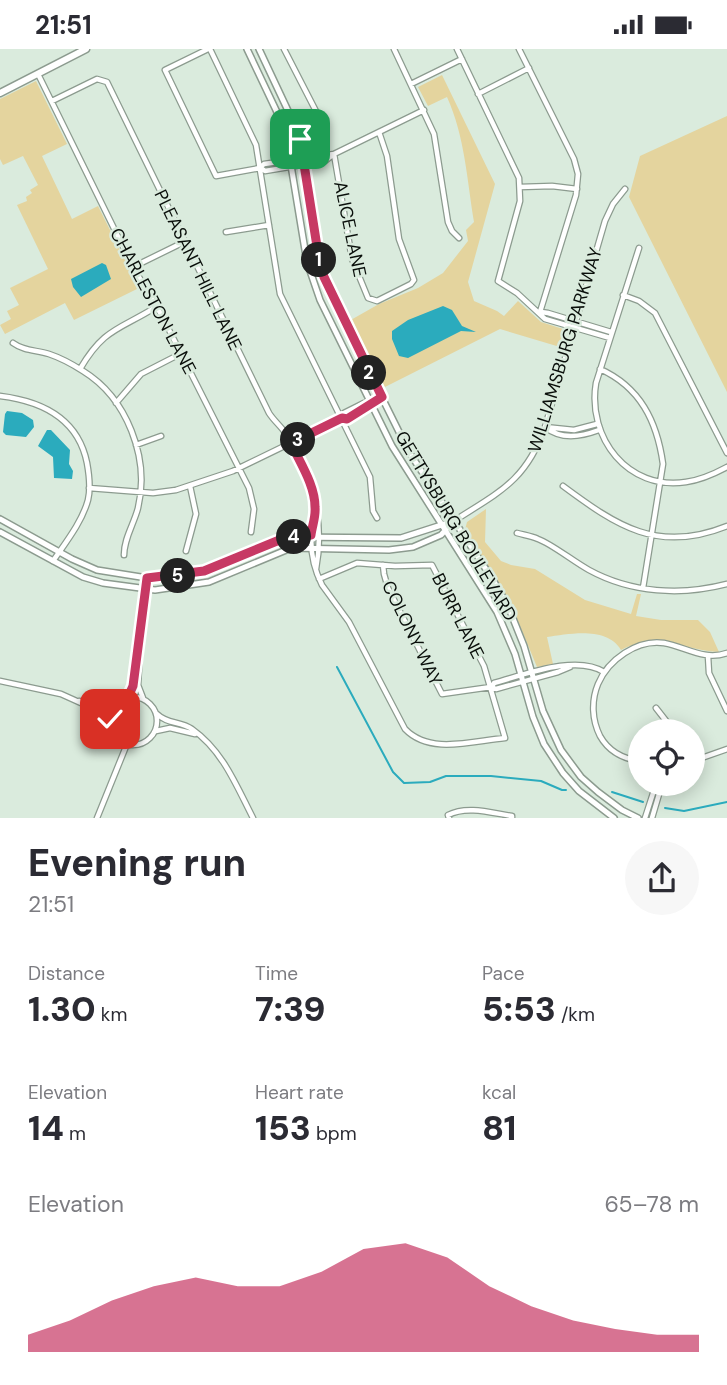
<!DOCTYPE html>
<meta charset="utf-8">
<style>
body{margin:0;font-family:"DM Sans",sans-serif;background:#f7f7f7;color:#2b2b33;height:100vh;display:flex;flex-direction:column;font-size:26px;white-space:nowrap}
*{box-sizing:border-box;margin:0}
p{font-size:23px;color:#7c7c81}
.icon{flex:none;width:38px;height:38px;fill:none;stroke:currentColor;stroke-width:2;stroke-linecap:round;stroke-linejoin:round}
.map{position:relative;height:769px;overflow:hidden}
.details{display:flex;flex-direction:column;background:#fff;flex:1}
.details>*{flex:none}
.fabs{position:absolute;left:628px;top:670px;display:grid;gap:14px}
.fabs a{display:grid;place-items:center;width:77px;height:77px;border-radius:50%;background:#fff;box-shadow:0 4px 18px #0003;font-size:35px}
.pin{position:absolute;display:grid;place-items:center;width:60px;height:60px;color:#fff;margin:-30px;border-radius:14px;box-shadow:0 4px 10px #0006}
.km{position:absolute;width:35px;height:35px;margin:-18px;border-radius:50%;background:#222;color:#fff;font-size:19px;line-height:35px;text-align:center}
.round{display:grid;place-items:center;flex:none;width:74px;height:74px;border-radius:37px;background:#f7f7f7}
.summary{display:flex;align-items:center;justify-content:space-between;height:119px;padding:0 28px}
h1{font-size:38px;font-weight:800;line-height:52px}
.figures{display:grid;grid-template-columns:repeat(3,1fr);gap:10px;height:119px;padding:7px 28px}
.figures div{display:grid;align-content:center}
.figures b{font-size:35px;font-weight:800}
.figures small{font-size:19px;font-weight:400}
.figures p{font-size:19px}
.chart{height:196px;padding:14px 28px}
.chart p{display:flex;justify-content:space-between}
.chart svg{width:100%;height:126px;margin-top:7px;fill:#c73964;opacity:.7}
.status{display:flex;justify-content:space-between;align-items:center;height:49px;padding:0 35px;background:#fff;direction:ltr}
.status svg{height:19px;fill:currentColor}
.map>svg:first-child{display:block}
.green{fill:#e4d49e}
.water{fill:#2babbd}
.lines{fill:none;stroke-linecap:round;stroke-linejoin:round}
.stream{stroke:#2babbd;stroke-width:2}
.minor-casing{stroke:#8c9b8f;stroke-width:7}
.tertiary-casing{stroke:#8c9b8f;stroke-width:8}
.secondary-casing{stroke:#8c9b8f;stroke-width:9}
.minor{stroke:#fff;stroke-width:4.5}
.tertiary{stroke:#fff;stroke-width:5}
.secondary{stroke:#fff;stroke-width:6}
.route-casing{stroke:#fff;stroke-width:14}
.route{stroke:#c73964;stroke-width:9}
.labels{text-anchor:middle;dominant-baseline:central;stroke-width:5;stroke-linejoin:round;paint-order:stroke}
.street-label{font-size:18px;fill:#090e0a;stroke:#daebdd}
</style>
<div class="status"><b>21:51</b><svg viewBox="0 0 49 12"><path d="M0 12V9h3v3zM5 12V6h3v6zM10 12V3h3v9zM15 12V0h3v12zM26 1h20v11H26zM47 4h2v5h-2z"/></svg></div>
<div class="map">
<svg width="727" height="769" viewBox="0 0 727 769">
<rect width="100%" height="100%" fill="#daebdd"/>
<path class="green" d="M 442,26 L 495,135 L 468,233 L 474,252 L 497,262 L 504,267 L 518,252 L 541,273 L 563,280 L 564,283 L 560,298 L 500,280 L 383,339 L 349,272 L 379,255 L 418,239 L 443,224 L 468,192 L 466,181 L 474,173 C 467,131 465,88 447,48 L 428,57 L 418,38 Z
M 36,32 L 67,95 L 42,107 L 72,170 L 98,157 L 139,239 L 74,271 L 65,254 L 5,285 L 0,276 L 11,270 L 7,262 L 19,256 L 10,239 L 48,220 L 17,156 L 27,152 L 26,148 L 32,144 L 30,141 L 38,136 L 23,107 L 3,116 L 0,110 L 0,50 Z
M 727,67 L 727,343 L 629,148 L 640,107 Z
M 486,460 L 485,493 L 501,512 L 511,516 L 535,520 L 585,551 L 631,565 L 637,545 L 641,545 L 636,567 L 661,571 L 698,571 L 710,583 L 719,603 C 681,601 658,581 621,601 C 607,577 569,585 547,588 L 553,615 L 537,618 L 513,560 L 465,481 L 467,473 Z"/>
<path class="water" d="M 102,214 L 106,216 L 111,230 L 81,248 L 73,238 L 71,230 Z
M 443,257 L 452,261 L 462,277 L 476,283 L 461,282 L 408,309 L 399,307 L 392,290 L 392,282 L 408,271 Z
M 7,362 L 22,364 L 33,371 L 34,378 L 26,388 L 6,386 L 3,383 L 5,365 Z
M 47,381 L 51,381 L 70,401 L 69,415 L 73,422 L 72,430 L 54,429 L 53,408 L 38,397 Z"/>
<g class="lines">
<path class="stream" d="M 337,618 L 393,723 L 404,734 L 430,733 L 446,727 L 491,727 L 541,732 L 562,741 L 566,741
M 612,743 L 643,753
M 665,759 L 684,762 L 727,753"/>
<g class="minor-casing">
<path id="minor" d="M 208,0 L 165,21 L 216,127 L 260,119 L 264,115 L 334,105
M 210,0 L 256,96 L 280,245 L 370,428 L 373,462 L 377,469
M 284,0 L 319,68
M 394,0 L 434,85 L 448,173 L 452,182 L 459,189
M 457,0 L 519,129 L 520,152 L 498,232 L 517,244 L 545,270 L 610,289
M 519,0 L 574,110 L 578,125 L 576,146 L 540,263
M 38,25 L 133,218 L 162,267 L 249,439 L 254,460 L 251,483
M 411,35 L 462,10
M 478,45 L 529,19
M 52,52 L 97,30 L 107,33 L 269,364 C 274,372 281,377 286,385 C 312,423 325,474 316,520
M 334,105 L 352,210 L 368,249 L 377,252 L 411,235 L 414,231 L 399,190 L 387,107 L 379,83
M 261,119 L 265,122 L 325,112 L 334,105 L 424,61
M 520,138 L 552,137 L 577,140
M 226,183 L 269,176
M 639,199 L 596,334 C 587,389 628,442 686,433 C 701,431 714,425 727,418
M 133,218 L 184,193
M 623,246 L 639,252 L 655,264 L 727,404
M 541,263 L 548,264 L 611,283
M 13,294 C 24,302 36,301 49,305 C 61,309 72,315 83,322 C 127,349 150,409 138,459 C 134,475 124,489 124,506
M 80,320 C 104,279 119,281 156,258
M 600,320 C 640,338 657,372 663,415 L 643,539
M 0,347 C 41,352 78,369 87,414 C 89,425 91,439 88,451 C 82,473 66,493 53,512
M 116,354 L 141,325 L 180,305
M 343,368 L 344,364 L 364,354 L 370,354
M 545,378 C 561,391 580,388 599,381
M 545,378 L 574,381 L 597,375
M 136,396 L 161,387
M 563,437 C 617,477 658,505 727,477
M 89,439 L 153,444 L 176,441 L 233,422 L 342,369 C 351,370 366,362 371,354
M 316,461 C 308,487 310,512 322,536 L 349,573 L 405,680 C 430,706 472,692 505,689 L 484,617 L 432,516 L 395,517 L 357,514 L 319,530
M 454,472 C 499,443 526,432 545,378 L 605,172 L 613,155 L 625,140
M 517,484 C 524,486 531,487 538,490 C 552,495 574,513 589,521 C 631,544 681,547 727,535
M 186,502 L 196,465 L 190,437
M 383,516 L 384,525 L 388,539 L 442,645 L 491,638 L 496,640 L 558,623 L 570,618
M 140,602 L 138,636 L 143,649
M 708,607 L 709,624 L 727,662
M 0,632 L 61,645 L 101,663 L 109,671
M 492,638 L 494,634 C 524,626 576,605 604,623
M 128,648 L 133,637 L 146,541
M109 672a24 24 0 1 1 48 0a24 24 0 1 1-48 0Z
M 79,652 L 107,658 L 115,656
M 656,659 L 674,682
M 157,665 C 167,675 180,672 192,680 C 223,702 236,736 253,769
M 156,682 L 170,679 L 195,685
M 640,712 C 624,710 609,703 600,687 C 592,671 591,652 598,635 C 608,611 637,590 664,594 C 686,598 704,612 727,604
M 693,712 L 727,700
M 97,769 L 127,695
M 449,769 L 448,766 C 467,756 492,764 512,767 L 512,769
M 645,769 L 656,735
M 652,769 L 662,735"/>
</g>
<g class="tertiary-casing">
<path id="tertiary" d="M 247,0 L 285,80 L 307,213 L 320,251 L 392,397 L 497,563 L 515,605 L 533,668 L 544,695 L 563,724 L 579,742 L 614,769
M 259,0 L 298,83 L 319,210 L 334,252 L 409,403 L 493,531 L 508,557 L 524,597 L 543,662 L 561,701 L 581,728 L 598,743 L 622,761 L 638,769
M 0,470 L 72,510 L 97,521 L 147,529 L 206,522 L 270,494 L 291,488 L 401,489 L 454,472
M 0,483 L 83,528 L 103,534 L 155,541 L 209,533 L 291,499 L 389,501 L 413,498 L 441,486 L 454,472"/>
</g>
<g class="secondary-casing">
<path id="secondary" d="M 0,44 L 86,0"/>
</g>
<use href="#minor" class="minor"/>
<use href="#tertiary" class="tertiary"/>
<use href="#secondary" class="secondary"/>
</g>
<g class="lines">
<g class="route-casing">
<path id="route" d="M 110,670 C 111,659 117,651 128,648 L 133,637 L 147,529 L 204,522 L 277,492 L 311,486 C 312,477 316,468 315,458 C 315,436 300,414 291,394 L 342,369 L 347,370 L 382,348 L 324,228 L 319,210 L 300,90"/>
</g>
<use href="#route" class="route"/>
</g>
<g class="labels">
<g class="street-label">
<text transform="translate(350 180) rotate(78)">ALICE LANE</text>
<text transform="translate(198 221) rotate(64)">PLEASANT HILL LANE</text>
<text transform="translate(153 252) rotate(62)">CHARLESTON LANE</text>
<text transform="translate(565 301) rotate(-73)">WILLIAMSBURG PARKWAY</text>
<text transform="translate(456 477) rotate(59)">GETTYSBURG BOULEVARD</text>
<text transform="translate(458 567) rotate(63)">BURR LANE</text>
<text transform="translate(412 584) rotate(64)">COLONY WAY</text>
</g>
</g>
</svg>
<div class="fabs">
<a><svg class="icon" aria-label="locate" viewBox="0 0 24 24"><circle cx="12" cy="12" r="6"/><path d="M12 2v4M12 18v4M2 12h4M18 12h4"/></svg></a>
</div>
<div class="pin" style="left:300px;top:90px;background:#1e9e55"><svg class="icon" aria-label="arrive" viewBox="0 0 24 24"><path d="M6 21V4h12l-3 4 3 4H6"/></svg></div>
<div class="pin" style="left:110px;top:670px;background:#d93025"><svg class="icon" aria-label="check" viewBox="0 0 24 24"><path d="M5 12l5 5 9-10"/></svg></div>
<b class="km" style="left:319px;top:211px">1</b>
<b class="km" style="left:369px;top:324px">2</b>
<b class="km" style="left:298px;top:391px">3</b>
<b class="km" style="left:294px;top:488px">4</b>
<b class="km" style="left:178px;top:527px">5</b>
</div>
<section class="details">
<div class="summary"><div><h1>Evening run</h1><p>21:51</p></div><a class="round"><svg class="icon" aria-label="share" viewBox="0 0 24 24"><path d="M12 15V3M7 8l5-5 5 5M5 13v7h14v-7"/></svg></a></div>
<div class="figures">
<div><p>Distance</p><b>1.30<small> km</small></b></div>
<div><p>Time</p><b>7:39</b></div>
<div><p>Pace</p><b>5:53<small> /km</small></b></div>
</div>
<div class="figures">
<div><p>Elevation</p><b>14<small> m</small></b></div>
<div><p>Heart rate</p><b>153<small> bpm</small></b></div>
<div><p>kcal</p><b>81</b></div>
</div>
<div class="chart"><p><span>Elevation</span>65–78 m</p>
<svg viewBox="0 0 160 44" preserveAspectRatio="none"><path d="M0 44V38L10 33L20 26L30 21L40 18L50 21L60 21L70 16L80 8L90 6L100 11L110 21L120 28L130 33L140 36L150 38L160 38V44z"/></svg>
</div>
</section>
